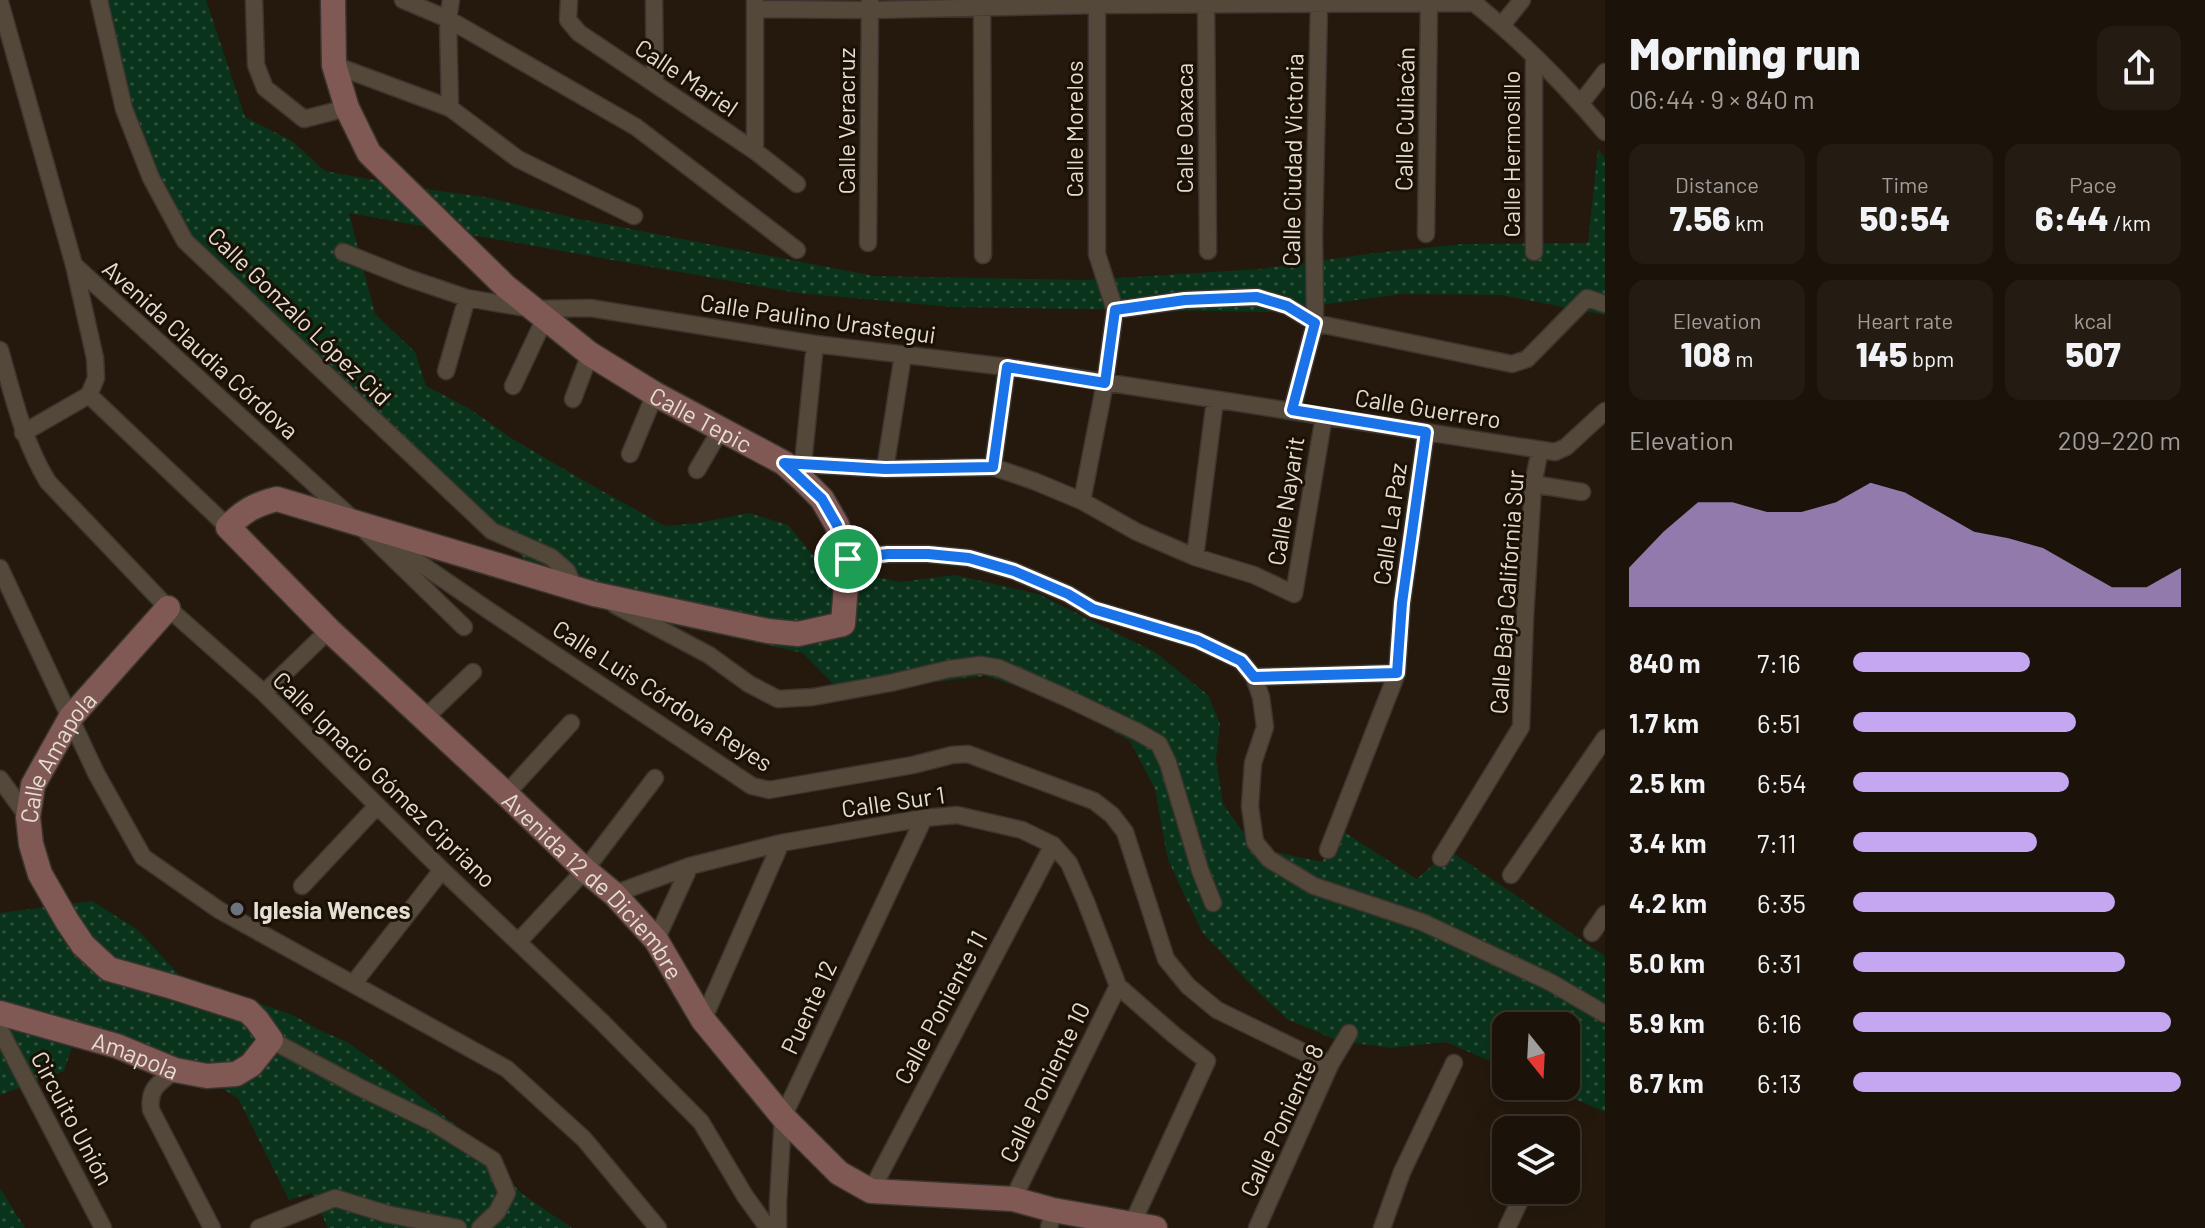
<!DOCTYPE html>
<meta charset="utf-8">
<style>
body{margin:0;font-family:Barlow,sans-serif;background:#241c12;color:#f1f3f6;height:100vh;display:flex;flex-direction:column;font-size:30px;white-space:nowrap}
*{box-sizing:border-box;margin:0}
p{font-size:26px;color:#a09e9c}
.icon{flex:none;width:44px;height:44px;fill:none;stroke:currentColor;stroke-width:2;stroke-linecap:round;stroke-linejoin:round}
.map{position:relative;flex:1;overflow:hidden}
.panel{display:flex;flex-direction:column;background:#1b1309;width:600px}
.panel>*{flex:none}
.needle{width:52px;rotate:162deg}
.fabs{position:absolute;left:1492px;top:1012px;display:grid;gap:16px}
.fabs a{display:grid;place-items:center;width:88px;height:88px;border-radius:16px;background:#1b1309;box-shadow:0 8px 32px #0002,0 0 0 2px #39322a;font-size:40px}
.pin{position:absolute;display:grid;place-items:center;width:68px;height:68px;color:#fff;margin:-34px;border:4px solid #fff;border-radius:50%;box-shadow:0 2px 8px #0007}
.round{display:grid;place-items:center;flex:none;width:84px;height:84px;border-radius:16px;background:#241c12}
.head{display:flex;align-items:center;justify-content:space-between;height:136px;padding:0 24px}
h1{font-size:44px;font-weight:800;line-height:60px}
.stats{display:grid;grid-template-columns:repeat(3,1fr);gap:12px;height:136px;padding:8px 24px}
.stats div{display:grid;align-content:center;border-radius:16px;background:#241c12;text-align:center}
.stats b{font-size:34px;font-weight:800}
.stats small{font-size:22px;font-weight:400}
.stats p{font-size:22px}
.chart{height:224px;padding:16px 24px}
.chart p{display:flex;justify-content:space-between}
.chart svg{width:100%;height:144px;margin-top:8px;fill:#c5a7f1;opacity:.7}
ul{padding:0 24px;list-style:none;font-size:26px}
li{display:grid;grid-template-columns:128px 96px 1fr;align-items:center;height:60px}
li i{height:20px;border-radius:10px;background:#c5a7f1}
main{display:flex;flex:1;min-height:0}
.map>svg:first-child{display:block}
.grass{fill:url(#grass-dots)}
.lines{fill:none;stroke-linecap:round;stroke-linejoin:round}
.street-casing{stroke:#3c352f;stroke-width:19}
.secondary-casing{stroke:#3c352f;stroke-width:27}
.street{stroke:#54483a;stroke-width:16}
.secondary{stroke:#805854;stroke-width:24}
.route-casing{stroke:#fff;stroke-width:16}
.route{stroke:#1a73e8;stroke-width:10}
.worship-dot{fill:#6b7280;stroke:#1a1004;stroke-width:3}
.labels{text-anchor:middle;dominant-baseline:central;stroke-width:6;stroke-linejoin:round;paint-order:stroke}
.street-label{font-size:24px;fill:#e4ddd4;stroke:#1a1004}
.poi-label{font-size:24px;font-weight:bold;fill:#e4ddd4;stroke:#1a1004;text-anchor:start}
</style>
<main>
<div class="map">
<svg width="1605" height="1228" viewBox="0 0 1605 1228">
<defs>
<pattern id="grass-dots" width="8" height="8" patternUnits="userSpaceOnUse" patternTransform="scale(2)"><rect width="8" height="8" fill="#0a331c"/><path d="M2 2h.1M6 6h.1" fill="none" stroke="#2e503c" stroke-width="1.8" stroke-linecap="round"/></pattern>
</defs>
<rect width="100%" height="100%" fill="#24190c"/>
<path class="grass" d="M 97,0 L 206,0 L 245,117 L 292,141 L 325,171 L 417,188 L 485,197 L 579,219 L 874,276 L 1087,280 L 1260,269 L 1375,253 L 1462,244 L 1588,243 L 1598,149 L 1605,158 L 1605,315 L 1501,295 L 1401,294 L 1269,312 L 952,307 L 798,293 L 349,213 L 375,314 L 415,352 L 426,386 L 470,409 L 511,438 L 579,478 L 665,526 L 698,523 L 749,513 L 788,525 L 822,566 L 900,582 L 955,575 L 1038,594 L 1155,652 L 1208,695 L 1220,724 L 1216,759 L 1223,804 L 1242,831 L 1275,852 L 1322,862 L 1341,830 L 1417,879 L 1449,850 L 1605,956 L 1605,1112 L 1546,1086 L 1566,1086 L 1566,1026 L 1506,1026 L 1506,1068 L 1446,1042 L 1391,1048 L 1339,1041 L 1287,1019 L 1251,985 L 1202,932 L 1168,860 L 1155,789 L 1130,741 L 1058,699 L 985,676 L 920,684 L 839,690 L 803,653 L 614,612 L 538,571 L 347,392 L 185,230 L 149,161 L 98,9 Z
M 92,901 L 138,930 L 179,975 L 219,987 L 235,995 L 293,1015 L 317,1029 L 347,1042 L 395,1076 L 465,1133 L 499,1172 L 525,1196 L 572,1228 L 328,1228 L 312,1193 L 289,1200 L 238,1098 L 156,1049 L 77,1031 L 64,1071 L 0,1095 L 0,913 Z
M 0,1188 L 25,1228 L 0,1228 Z"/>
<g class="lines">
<g class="street-casing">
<path id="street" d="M 99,0 L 124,109 L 151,178 L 185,241 L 492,531 L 551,557 L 567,571 L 575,589
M 254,0 L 256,65 L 265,88 L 304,119 L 347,108
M 403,0 L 448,19 L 636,127 L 797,250
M 569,0 L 568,20 L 579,33 L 755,151 L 797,184
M 654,0 L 655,84
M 755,0 L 755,151
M 982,1 L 983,255
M 0,2 L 74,265 L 95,358 L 96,378 L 89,395 L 23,433
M 1206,4 L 1208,251
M 755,9 L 870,10 L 1097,5 L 1474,3 C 1522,41 1565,85 1605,132
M 1502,25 L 1522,0
M 334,65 L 450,108 L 518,159 L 634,216
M 1581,103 L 1605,72
M 450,108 L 448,19 L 451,0
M 1426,234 L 1429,4
M 868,243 L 870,1
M 343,252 L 408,278 L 467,298 L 532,309 L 590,308 L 815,344 L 1007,367 L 1555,452 L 1566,447 L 1605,411
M 1534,252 L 1534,56
M 74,265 L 356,522 L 464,627
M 1115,310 L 1185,300 L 1257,297 L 1287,306 L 1315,323 L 1512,364 L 1527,359 L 1587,298 L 1605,304
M 0,350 C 13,395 23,441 48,482 L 168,608 L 264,693 L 442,870 L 602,1022 L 701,1122 L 745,1196 L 768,1228
M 446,371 L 467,298
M 513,386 L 545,318
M 89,395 L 228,527
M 573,399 L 590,354
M 1292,410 L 1315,323 L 1314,231 L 1319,4
M 630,454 L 655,394
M 784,463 L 885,469 L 993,467 L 1034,481 L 1082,501 L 1137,532 L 1195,557 L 1254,575 L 1294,594 L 1324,416
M 803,464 L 815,344
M 993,467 L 1007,367
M 885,469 L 903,355
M 697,470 L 721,429
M 1533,484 L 1582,492
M 1082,501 L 1105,383 L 1115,310 L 1097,254 L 1097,5
M 385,535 L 405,553 L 491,612 L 752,786 L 769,790 L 913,765 L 952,755 L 968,754 L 1094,801 L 1112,815 L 1125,832 L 1166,959 L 1188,986 L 1217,1010 L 1330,1065
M 1195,557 L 1215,400
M 848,559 L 888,554 L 928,554 L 969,558 L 1014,571 L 1068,594 L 1093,609 L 1197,640 L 1241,661 L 1254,677 L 1261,697 L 1265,727 L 1253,763 L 1250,806 L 1255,842 L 1269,859 L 1314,886 L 1422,922 L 1550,982 L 1605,1014
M 0,568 L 96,773 L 143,857 L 219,910 L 507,1069 L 584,1139 L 658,1228
M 615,605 L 709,655 L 749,684 L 778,699 L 813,697 L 890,683 L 949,669 L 981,665 L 999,668 L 1067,698 L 1138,732 L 1159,744 L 1168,763 L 1200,870 L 1213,903
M 1254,677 L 1397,673
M 264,693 L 329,630
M 424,719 L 473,672
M 0,779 L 28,817
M 506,794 L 571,723
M 1328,850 L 1397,673 L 1402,603 L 1426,432
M 1441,858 L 1521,727 L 1525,617 L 1533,484 L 1540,450
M 1511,875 L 1605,738
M 302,886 L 377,806
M 614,894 L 690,866 L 781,843 L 924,818 L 957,815 L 1022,830 L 1053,845 L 1069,863 L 1086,902 L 1118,986 L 1174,1035 L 1207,1061 L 1132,1224
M 1592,933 L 1605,914
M 656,940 L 690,866
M 519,941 L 585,870 L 655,778
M 353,984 L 442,870
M 703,1020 L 781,843
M 0,1030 L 103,1228
M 271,1040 L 359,1087 L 432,1122 L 493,1160 L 507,1193 L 497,1212 L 480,1228
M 175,1070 C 160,1083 148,1087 151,1110 L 212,1228
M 871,1191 L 1053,845
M 1013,1199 L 1118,986
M 259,1228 L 335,1198 L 387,1214 L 458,1228
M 778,1228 L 778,1202 L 783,1117 L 924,818
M 1049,1228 L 1053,1210
M 1257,1228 L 1330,1065 L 1349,1033
M 1382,1228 L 1402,1172 L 1454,1063
M 1507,1228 L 1525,1190"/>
</g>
<g class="secondary-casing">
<g id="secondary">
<path id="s1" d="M 333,0 L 334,65 L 347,108 L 369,153 L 505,286 L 590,354 L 655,394 L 784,463 L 803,480 L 822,499 L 837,525 L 848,559 L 843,624 L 798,634 L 768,631 L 594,594 L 277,499 C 256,504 243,511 228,527 L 329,630 L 506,794 L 585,870 L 614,894 L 656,940 L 703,1020 L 783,1117 L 839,1173 L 871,1191 L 1013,1199 L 1053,1210 L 1155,1228"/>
<path id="s2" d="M 0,1013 L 117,1046 L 175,1070 L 207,1076 L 236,1074 L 251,1065 L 271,1040 L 257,1020 L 248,1011 L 173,987 L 109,969 L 83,945 L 67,921 L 40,874 L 31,844 L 28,817 L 33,785 L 71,717 L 168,608"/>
</g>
</g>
<use href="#street" class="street"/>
<use href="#secondary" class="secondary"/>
</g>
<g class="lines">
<g class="route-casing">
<path id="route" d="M 1257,297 L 1287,306 L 1315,323 L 1292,410 L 1426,432 L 1402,603 L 1397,673 L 1254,677 L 1241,661 L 1197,640 L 1093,609 L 1068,594 L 1014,571 L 969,558 L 928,554 L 888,554 L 848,559 L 837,525 L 822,499 L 784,463 L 885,469 L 993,467 L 1007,367 L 1105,383 L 1115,310 L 1185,300 Z"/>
</g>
<use href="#route" class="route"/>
</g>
<circle class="worship-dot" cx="237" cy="909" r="8"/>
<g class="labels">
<g class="street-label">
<text transform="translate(687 77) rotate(34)">Calle Mariel</text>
<text transform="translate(1404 119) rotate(-89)">Calle Culiacán</text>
<text transform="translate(845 121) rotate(-90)">Calle Veracruz</text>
<text transform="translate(1183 128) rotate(-90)">Calle Oaxaca</text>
<text transform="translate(1073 129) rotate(-90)">Calle Morelos</text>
<text transform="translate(1510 154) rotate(-90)">Calle Hermosillo</text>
<text transform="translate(1292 160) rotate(-89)">Calle Ciudad Victoria</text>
<text transform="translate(300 316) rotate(44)">Calle Gonzalo López Cid</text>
<text transform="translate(818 318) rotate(8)">Calle Paulino Urastegui</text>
<text transform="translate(201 349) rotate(42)">Avenida Claudia Córdova</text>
<text transform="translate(1428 408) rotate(9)">Calle Guerrero</text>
<text stroke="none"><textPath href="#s1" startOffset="588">Calle Tepic</textPath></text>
<text transform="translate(1285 501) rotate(-81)">Calle Nayarit</text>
<text transform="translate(1389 524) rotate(-82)">Calle La Paz</text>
<text transform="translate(1506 592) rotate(-86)">Calle Baja California Sur</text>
<text transform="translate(663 695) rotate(33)">Calle Luis Córdova Reyes</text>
<text stroke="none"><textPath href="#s2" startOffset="722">Calle Amapola</textPath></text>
<text transform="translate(385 779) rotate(44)">Calle Ignacio Gómez Cipriano</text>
<text transform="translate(893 801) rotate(-8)">Calle Sur 1</text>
<text stroke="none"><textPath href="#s1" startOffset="2020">Avenida 12 de Diciembre</textPath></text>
<text transform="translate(808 1007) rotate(-65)">Puente 12</text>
<text transform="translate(940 1007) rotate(-62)">Calle Poniente 11</text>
<text stroke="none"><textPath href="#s2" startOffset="142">Amapola</textPath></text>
<text transform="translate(1044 1082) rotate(-64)">Calle Poniente 10</text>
<text transform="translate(73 1118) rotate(62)">Circuito Unión</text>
<text transform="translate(1281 1120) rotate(-65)">Calle Poniente 8</text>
</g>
<g class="poi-label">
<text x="253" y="909">Iglesia Wences</text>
</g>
</g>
</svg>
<div class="fabs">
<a><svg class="needle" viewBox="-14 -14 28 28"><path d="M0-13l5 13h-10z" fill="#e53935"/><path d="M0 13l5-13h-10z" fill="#a09e9c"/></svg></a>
<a><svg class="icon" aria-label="layers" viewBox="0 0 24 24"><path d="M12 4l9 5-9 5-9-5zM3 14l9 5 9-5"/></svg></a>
</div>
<div class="pin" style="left:848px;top:559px;background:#1e9e55"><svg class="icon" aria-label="arrive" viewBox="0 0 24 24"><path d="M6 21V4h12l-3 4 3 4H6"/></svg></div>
</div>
<section class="panel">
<div class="head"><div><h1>Morning run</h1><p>06:44 · 9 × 840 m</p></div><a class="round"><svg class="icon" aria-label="share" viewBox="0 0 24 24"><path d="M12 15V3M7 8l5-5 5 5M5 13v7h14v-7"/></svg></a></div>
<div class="stats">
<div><p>Distance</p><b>7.56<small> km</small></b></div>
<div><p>Time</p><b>50:54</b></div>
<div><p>Pace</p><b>6:44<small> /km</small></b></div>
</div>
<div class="stats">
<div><p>Elevation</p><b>108<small> m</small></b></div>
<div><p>Heart rate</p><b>145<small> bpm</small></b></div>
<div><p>kcal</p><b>507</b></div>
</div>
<div class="chart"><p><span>Elevation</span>209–220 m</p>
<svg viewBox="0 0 160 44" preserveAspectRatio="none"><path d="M0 44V32L10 21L20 12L30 12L40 15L50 15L60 12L70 6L80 9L90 15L100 21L110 23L120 26L130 32L140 38L150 38L160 32V44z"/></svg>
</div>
<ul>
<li><b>840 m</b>7:16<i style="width:54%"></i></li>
<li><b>1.7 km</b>6:51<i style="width:68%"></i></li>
<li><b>2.5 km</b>6:54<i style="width:66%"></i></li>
<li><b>3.4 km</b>7:11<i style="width:56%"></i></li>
<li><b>4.2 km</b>6:35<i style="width:80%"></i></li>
<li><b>5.0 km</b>6:31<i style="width:83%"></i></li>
<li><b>5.9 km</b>6:16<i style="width:97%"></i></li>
<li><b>6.7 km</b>6:13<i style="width:100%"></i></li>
</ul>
</section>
</main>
